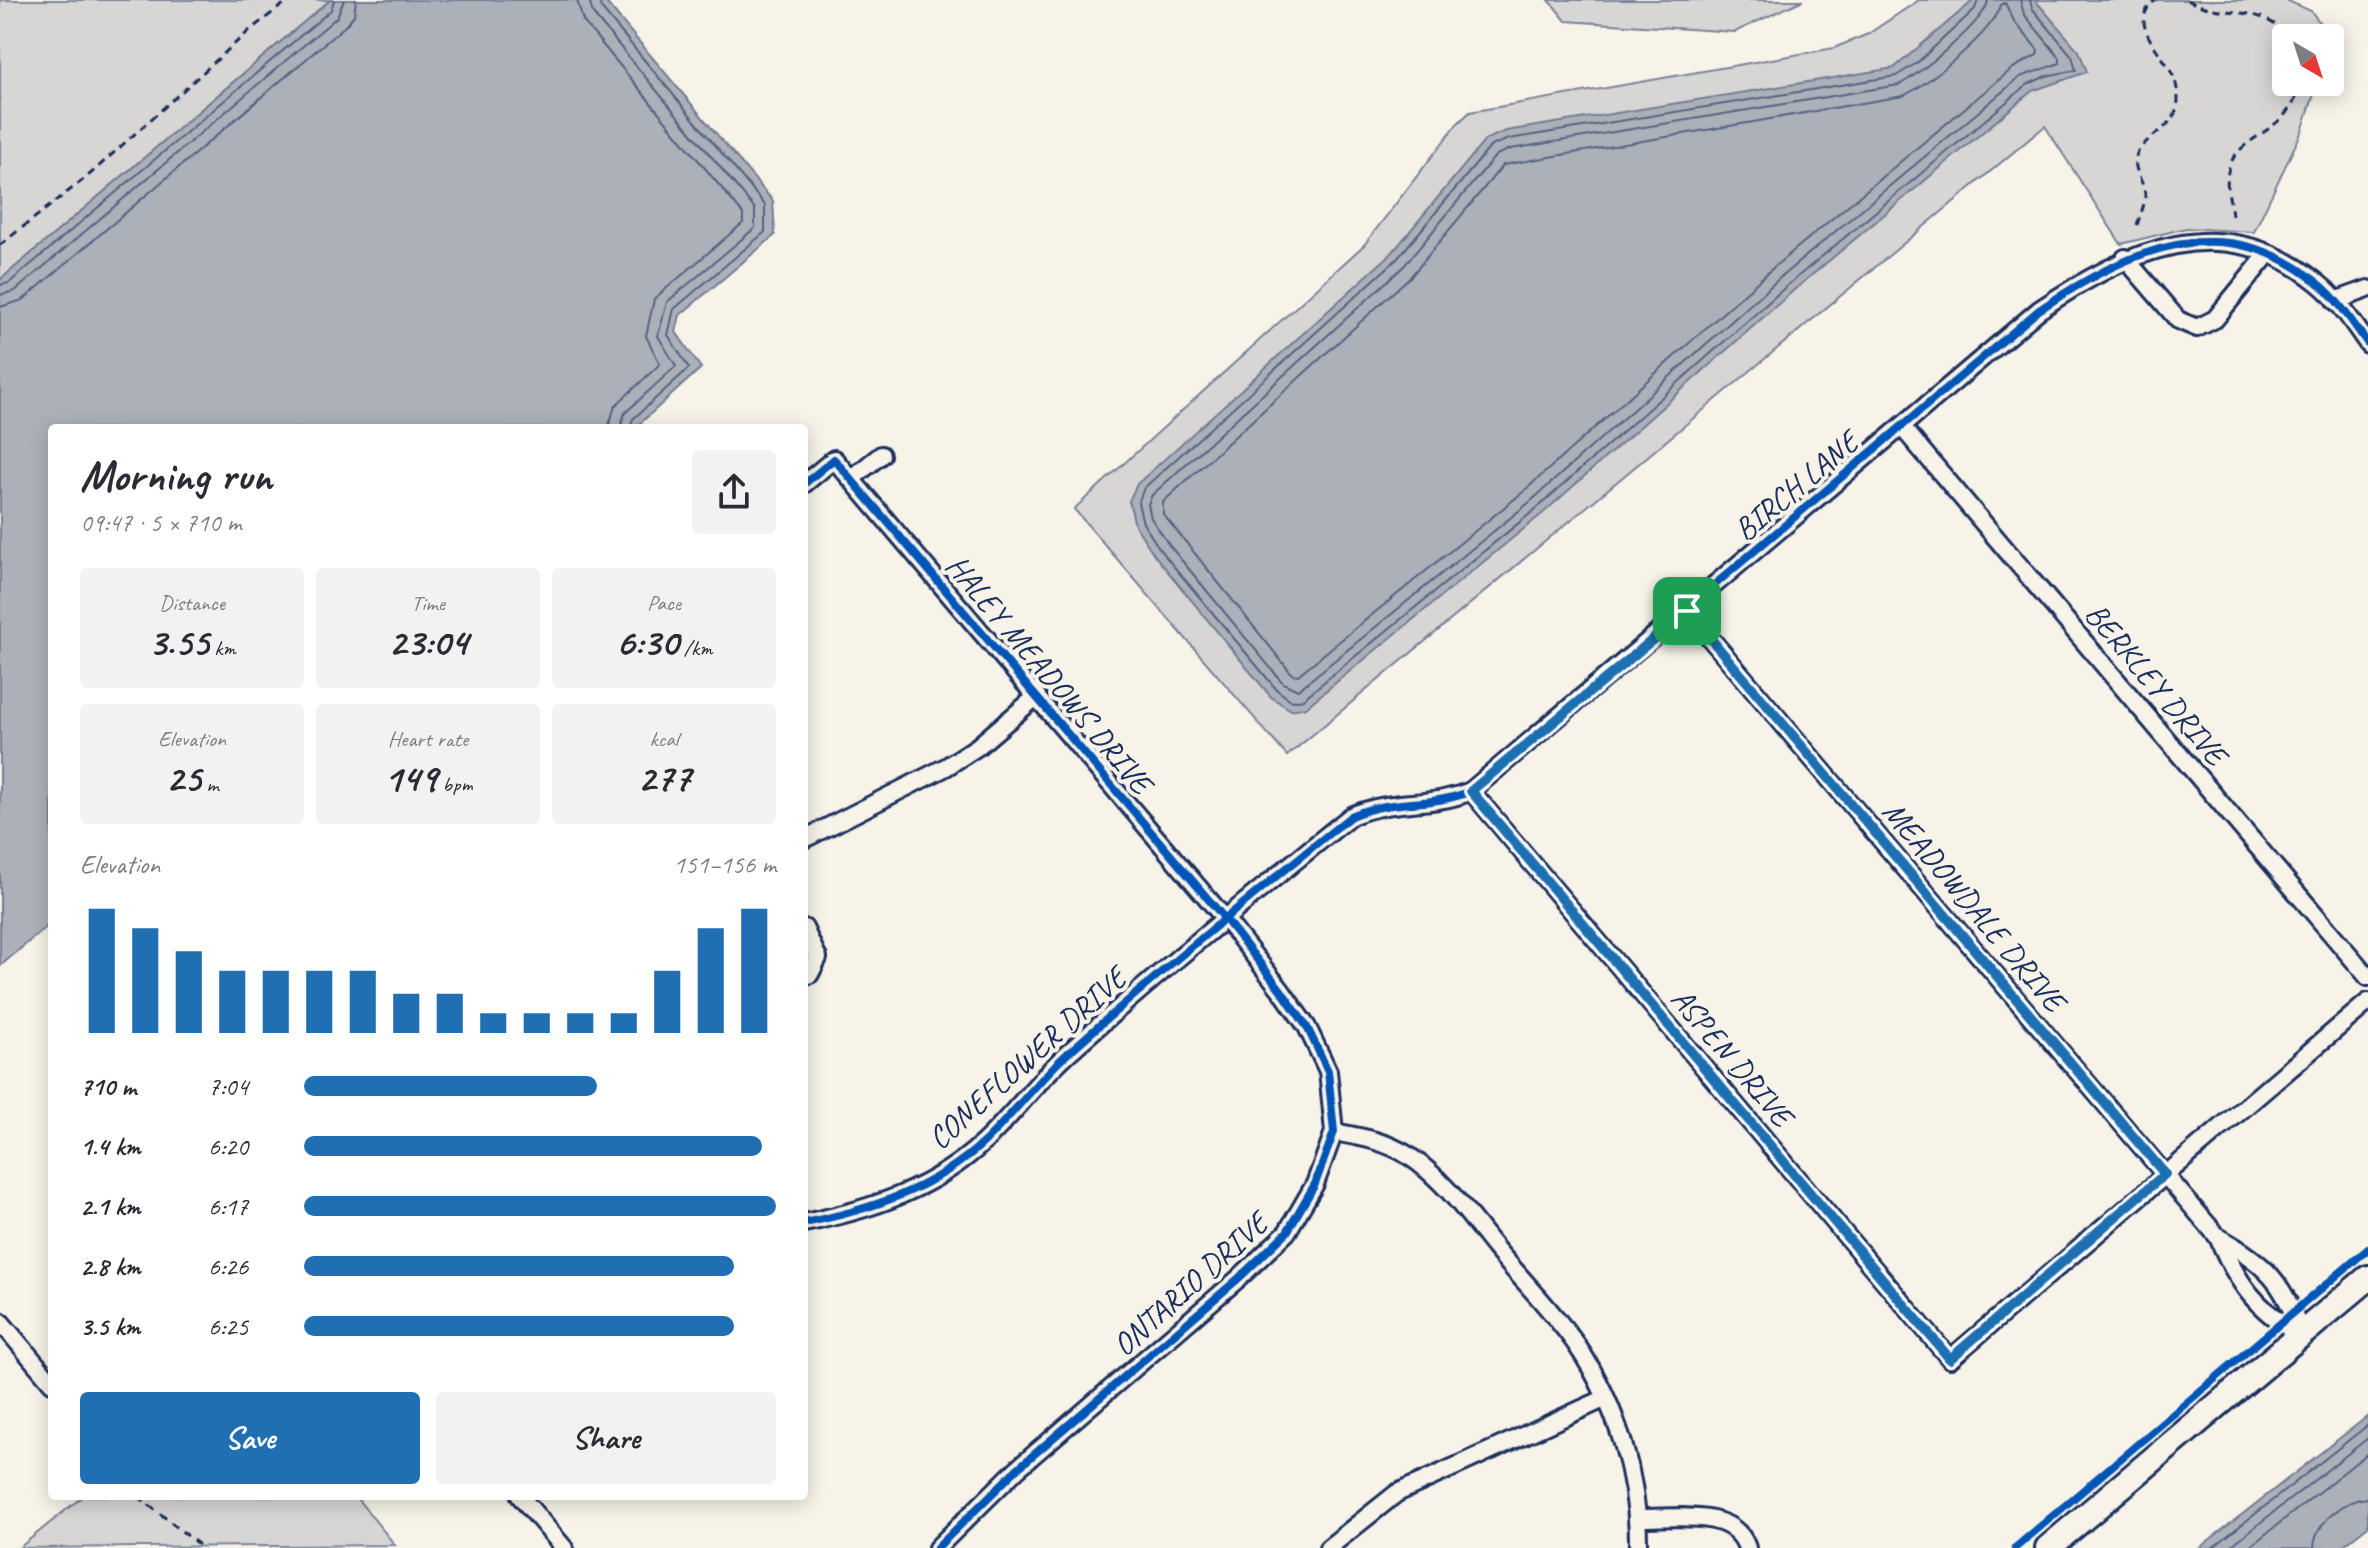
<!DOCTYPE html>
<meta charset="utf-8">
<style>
body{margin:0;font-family:Caveat,sans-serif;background:#f2f2f3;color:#2b2b33;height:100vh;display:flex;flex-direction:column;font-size:30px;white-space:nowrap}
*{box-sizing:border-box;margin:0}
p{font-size:26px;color:#7c7c81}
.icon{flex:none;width:44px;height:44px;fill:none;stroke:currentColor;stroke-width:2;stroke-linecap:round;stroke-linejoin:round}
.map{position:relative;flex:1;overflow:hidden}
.details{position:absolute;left:48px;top:424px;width:760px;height:1076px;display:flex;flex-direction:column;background:#fff;border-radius:8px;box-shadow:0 4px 20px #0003}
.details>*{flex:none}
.needle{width:52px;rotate:141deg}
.controls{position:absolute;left:2272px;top:24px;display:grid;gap:16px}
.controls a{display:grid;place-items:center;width:72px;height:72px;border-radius:8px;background:#fff;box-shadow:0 4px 20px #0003;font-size:40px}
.pin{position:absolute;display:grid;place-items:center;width:68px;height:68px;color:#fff;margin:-34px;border-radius:16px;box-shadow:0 4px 12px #0006}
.round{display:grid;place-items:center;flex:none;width:84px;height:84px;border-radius:8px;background:#f2f2f3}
.summary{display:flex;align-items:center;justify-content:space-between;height:136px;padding:0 32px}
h1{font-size:44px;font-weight:600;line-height:60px}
.figures{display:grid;grid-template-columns:repeat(3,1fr);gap:12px;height:136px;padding:8px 32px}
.figures div{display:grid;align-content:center;border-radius:8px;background:#f2f2f3;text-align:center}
.figures b{font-size:40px;font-weight:600}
.figures small{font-size:22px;font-weight:400}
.figures p{font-size:22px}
.chart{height:224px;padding:16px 32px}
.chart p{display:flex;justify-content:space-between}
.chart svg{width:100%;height:144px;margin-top:8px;stroke:#1f6fb2;stroke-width:6}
.action{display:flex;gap:16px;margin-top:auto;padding:16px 32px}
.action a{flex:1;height:92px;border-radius:8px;background:#1f6fb2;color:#fff;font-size:32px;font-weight:600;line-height:92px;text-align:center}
.action a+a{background:#f2f2f3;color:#2b2b33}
ul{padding:0 32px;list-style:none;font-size:26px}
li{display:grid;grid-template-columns:128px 96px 1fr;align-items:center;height:60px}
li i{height:20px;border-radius:10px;background:#1f6fb2}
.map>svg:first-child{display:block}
.green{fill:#d7d6d4;stroke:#798299;stroke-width:2}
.water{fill:#acb0b9;stroke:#727c95;stroke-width:2}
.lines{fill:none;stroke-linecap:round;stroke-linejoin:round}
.shore{stroke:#556382;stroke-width:2}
.street-casing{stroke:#1b2f5e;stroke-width:22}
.secondary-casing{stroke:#1b2f5e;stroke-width:30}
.path{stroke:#1b2f5e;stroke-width:3;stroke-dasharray:8 6;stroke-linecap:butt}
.street{stroke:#f7f3e8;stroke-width:16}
.secondary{stroke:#f7f3e8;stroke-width:24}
.cycleway-casing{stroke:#f7f3e8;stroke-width:13}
.cycleway{stroke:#0057b8;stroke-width:8}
.route-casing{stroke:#fff;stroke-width:16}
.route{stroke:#1f6fb2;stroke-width:10}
.labels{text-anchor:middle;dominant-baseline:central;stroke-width:8;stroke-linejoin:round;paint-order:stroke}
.street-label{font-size:32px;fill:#1b2f5e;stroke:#f7f3e8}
</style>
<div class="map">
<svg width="2368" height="1548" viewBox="0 0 2368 1548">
<rect width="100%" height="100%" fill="#f7f3e8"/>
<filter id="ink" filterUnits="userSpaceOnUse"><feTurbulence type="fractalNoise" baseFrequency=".0125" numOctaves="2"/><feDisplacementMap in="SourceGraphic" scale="16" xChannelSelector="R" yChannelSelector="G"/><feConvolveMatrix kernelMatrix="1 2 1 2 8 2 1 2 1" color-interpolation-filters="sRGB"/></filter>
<g filter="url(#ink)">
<path class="green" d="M 0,0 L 330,0 L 0,280 Z
M 1549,0 L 1803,0 L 1735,32 L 1566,21 Z
M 1919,0 L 2286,0 L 2311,11 L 2333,41 L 2330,48 L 2330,38 L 2286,38 L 2286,82 L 2318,82 L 2302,131 L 2254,232 L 2186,228 L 2121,244 L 2045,126 L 1287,756 L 1074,509 L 1364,245 L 1457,124 L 1470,112 L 1834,48 L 1868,34 Z
M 83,1496 L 355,1496 L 395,1545 L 19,1548 Z"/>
<path class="water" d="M 330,0 L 604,0 L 773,201 L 775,235 L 680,315 L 676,332 L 701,368 L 635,428 L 52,428 L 52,922 L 0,966 L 0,280 Z
M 1974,0 L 2035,0 L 2079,51 L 2087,72 L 2032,91 L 1794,290 L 1542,514 L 1306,707 L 1291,710 L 1271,697 L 1155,556 L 1135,525 L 1129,501 L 1137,484 L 1392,253 L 1486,139 L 1506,131 L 1894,68 Z
M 2368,1416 L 2368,1526 L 2340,1548 L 2199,1548 Z"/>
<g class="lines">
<path class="shore" d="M 577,0 L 583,21 L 743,214 L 743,223 L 654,299 L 646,336 L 660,364 L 615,406 L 608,428
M 589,0 L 593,14 L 755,209 L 755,228 L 667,302 L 658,336 L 676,366 L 625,413 L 620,428
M 599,0 L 601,8 L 765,205 L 765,232 L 674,309 L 668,335 L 689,368 L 633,419 L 630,428
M 1978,0 L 1975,9 L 1917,63 L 1896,76 L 1509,139 L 1491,146 L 1397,259 L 1144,488 L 1138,503 L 1143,523 L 1161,551 L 1277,690 L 1292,701 L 1303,699 L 1537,508 L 1789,284 L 2027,85 L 2046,76 L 2076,70 L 2072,56 L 2032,8 L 2030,0
M 1988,0 C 1987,20 1919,75 1899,85 L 1511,149 L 1496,155 L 1404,266 L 1152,495 L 1148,504 L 1151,518 L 1169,545 L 1283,683 L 1298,690 L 1531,501 L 1782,276 L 2020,77 L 2060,63 L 2060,58 L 2024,14 L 2020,0
M 2005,3 L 2014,21 L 2038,50 L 2037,55 L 2013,68 L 1774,267 L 1523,492 L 1298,675 L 1292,674 L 1163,514 L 1163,502 L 1412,275 L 1503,165 L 1903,96 C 1928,85 1994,31 2001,5 Z
M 0,285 L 9,283 L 331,10 L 334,0
M 0,295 L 15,291 L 337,17 L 344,0
M 0,307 L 23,300 L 345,26 L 354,15 L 356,0
M 2212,1548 L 2368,1425
M 2228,1548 L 2368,1438
M 2248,1548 L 2368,1453
M 2314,1548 C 2315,1523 2344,1499 2368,1498"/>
<g class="street-casing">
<path id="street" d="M 2125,258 L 2178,320 L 2197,328 L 2215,319 L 2268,254
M 2335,301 L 2368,289
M 1902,427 L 2368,977
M 851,479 L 881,455
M 804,484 L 834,459 L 1226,920 L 1281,990 L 1307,1027 L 1328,1071 L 1334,1132 L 1315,1184 L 1287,1232 L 1239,1278 L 1017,1469 L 937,1548
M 1687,611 L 2218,1237 C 2237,1283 2257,1311 2301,1335
M 1471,791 L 1950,1359 L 2368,1002
M 804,839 L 946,767 L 977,747 L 1037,696
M 804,928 L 818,958 L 810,974 L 804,977
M 1334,1132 C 1361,1137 1386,1141 1409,1156 C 1444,1179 1470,1217 1496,1249 C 1523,1281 1554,1312 1578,1347 C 1617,1406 1639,1478 1638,1548
M 804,1223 C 870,1210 934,1189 984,1142 C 1013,1115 1037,1081 1067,1054 C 1159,972 1255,893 1351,816 C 1395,797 1427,809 1471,791 L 2039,310 C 2127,251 2222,205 2318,283 C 2338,299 2353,323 2368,344
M 2218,1237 C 2265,1263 2285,1283 2301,1335
M 0,1321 L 52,1383
M 520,1496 L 564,1548
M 1638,1518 C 1673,1519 1734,1507 1747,1548
M 1328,1548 L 1397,1493 L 1606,1398"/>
</g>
<g class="secondary-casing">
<path id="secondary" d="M 2048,1548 L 2368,1278"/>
</g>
<path class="path" d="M 2187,0 C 2225,20 2259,1 2289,38
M 2232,216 C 2231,202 2225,185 2228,172 C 2235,133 2289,137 2301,82
M 2137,225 C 2140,215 2145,205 2145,195 C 2144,180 2131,169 2137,154 C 2149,129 2187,129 2176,84 C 2170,56 2122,25 2156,0
M 0,245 L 88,176 L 250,30 L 289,0
M 138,1496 L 203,1548"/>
<use href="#street" class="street"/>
<use href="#secondary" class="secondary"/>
<g class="cycleway-casing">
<path id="cycleway" d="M 804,484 L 834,459 L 1226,920 L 1281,990 L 1307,1027 L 1328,1071 L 1334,1132 L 1315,1184 L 1287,1232 L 1239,1278 L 1017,1469 L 937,1548
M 804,1223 C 870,1210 934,1189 984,1142 C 1013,1115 1037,1081 1067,1054 C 1159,972 1255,893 1351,816 C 1395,797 1427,809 1471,791 L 2039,310 C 2127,251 2222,205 2318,283 C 2338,299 2353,323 2368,344
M 2015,1548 L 2368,1249"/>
</g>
<use href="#cycleway" class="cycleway"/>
</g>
</g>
<g class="lines" filter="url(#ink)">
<g class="route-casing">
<path id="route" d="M 1687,611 L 2165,1174 L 1950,1359 L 1471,791 Z"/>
</g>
<use href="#route" class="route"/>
</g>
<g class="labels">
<g class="street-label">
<text transform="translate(1796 486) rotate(-40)">BIRCH LANE</text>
<text transform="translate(1049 674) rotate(50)">HALEY MEADOWS DRIVE</text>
<text transform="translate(2156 684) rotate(50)">BERKLEY DRIVE</text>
<text transform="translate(1974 906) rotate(50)">MEADOWDALE DRIVE</text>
<text transform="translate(1732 1057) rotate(50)">ASPEN DRIVE</text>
<text transform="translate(1027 1058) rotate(-42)">CONEFLOWER DRIVE</text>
<text transform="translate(1190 1284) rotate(-42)">ONTARIO DRIVE</text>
</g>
</g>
</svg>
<div class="controls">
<a><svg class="needle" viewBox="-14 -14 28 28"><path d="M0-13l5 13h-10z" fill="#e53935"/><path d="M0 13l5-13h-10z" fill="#7c7c81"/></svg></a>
</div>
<div class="pin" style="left:1687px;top:611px;background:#1e9e55"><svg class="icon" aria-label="arrive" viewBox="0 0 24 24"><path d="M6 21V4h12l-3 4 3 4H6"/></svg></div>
<section class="details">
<div class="summary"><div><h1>Morning run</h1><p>09:47 · 5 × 710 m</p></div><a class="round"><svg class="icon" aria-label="share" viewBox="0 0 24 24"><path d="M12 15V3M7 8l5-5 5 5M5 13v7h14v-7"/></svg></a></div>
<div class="figures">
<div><p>Distance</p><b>3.55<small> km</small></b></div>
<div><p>Time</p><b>23:04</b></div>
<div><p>Pace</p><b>6:30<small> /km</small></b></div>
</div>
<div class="figures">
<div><p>Elevation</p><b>25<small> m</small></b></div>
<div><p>Heart rate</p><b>149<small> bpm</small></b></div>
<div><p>kcal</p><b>277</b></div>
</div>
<div class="chart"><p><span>Elevation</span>151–156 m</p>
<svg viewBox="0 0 160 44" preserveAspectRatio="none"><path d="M5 44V6M15 44V12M25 44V19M35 44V25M45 44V25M55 44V25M65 44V25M75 44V32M85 44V32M95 44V38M105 44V38M115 44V38M125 44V38M135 44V25M145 44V12M155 44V6"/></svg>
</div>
<ul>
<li><b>710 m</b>7:04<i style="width:62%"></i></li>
<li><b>1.4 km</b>6:20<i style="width:97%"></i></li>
<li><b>2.1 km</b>6:17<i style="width:100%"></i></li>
<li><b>2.8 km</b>6:26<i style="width:91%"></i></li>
<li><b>3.5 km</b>6:25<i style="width:91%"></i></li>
</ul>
<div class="action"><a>Save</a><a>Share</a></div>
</section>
</div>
